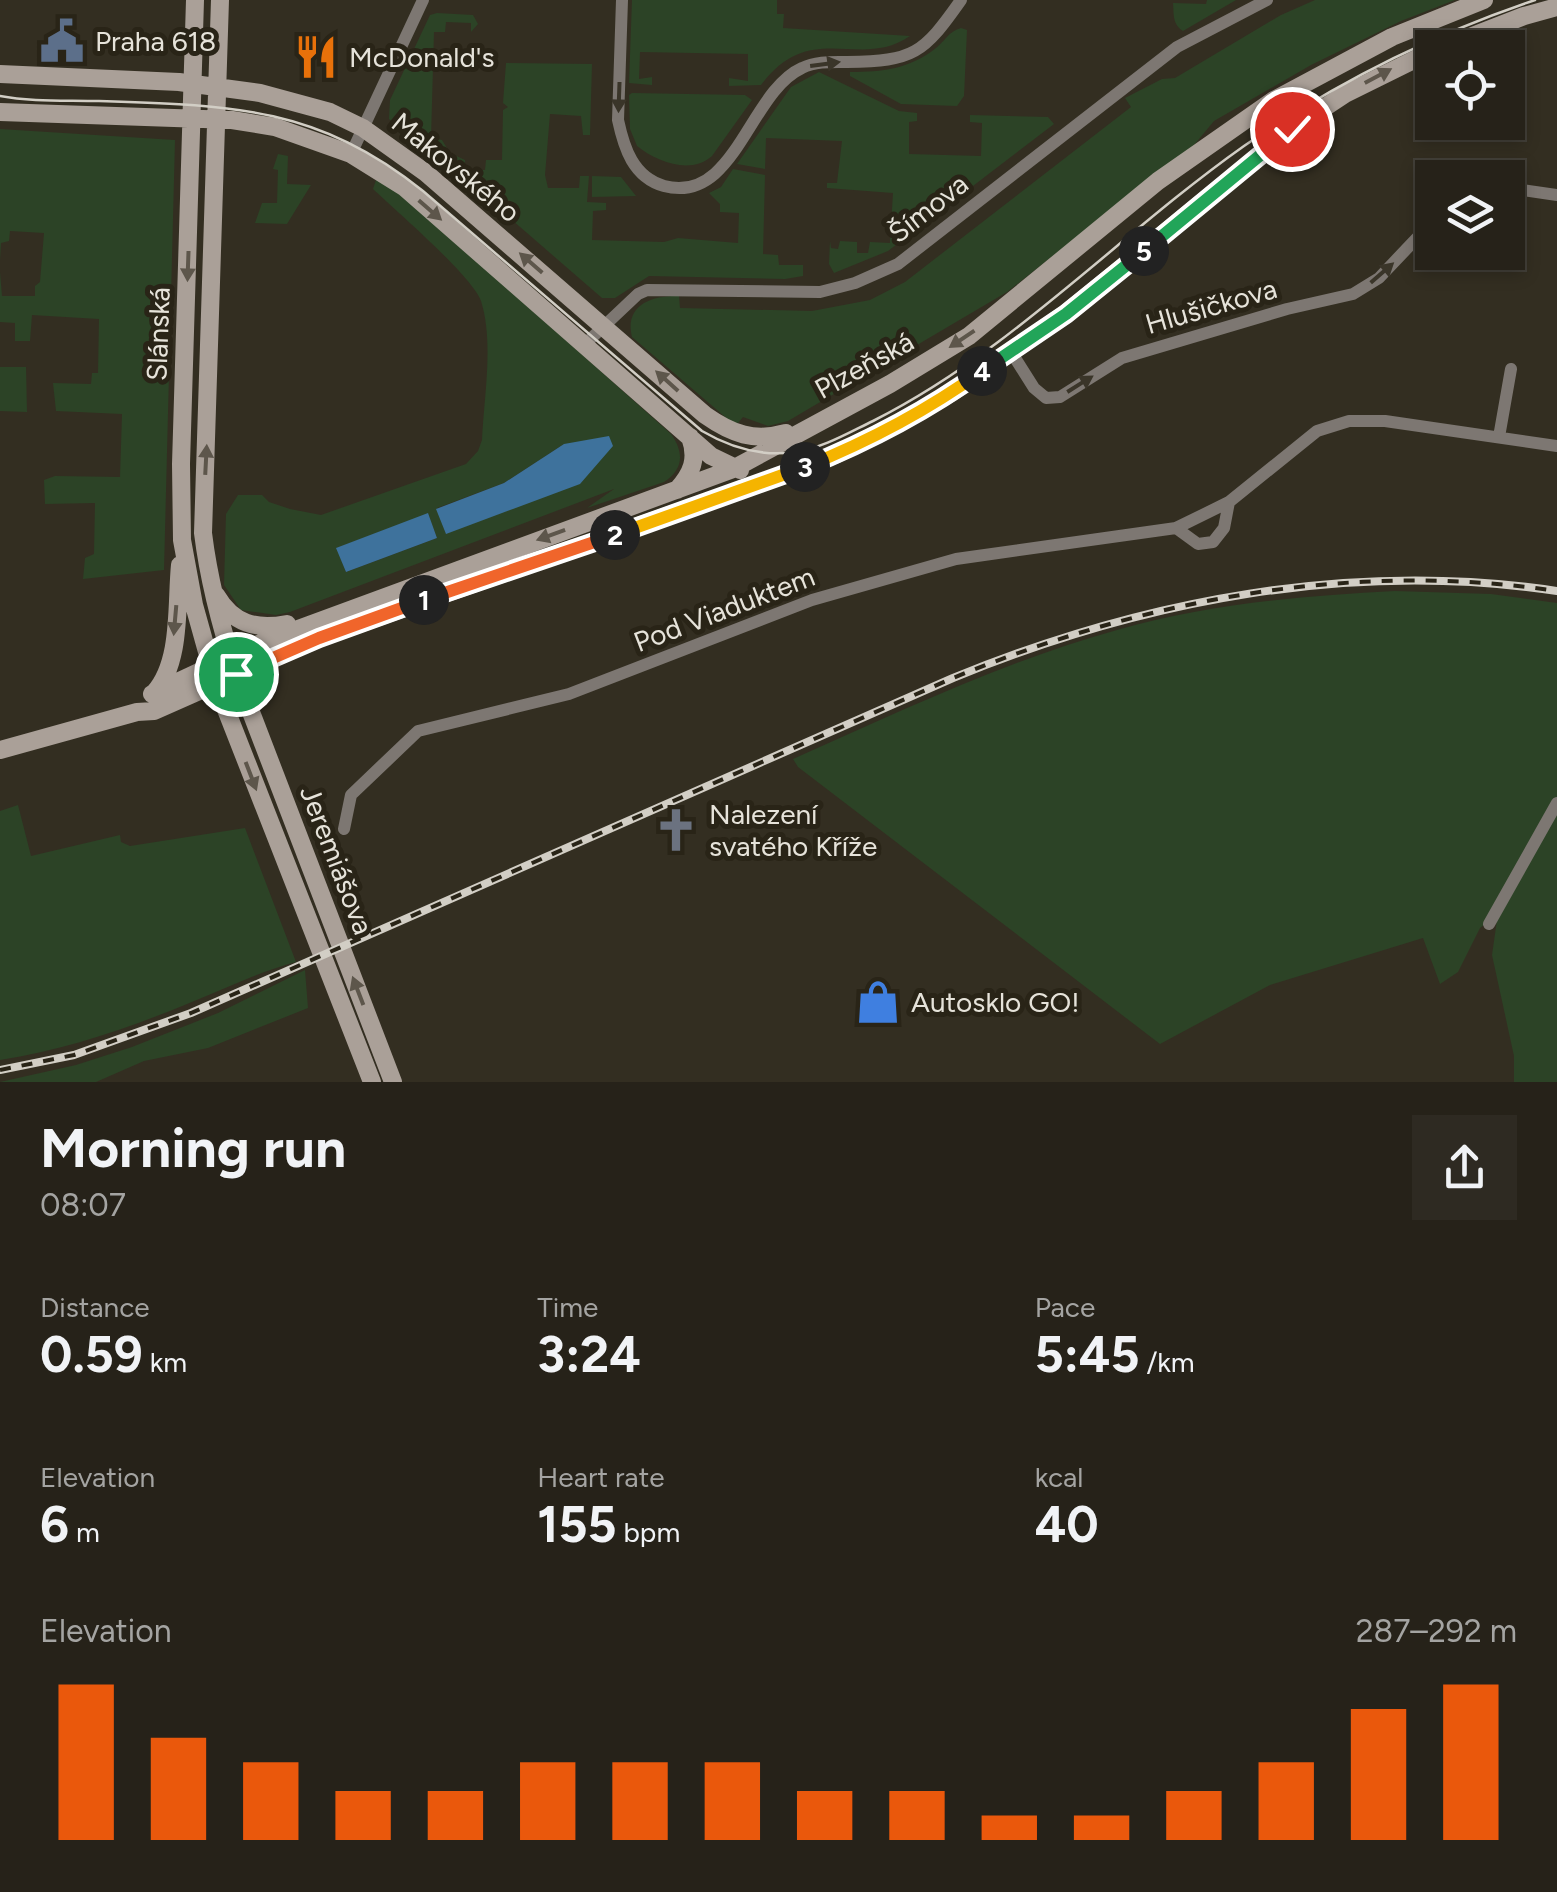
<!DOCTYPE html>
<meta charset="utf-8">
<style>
body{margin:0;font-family:Figtree,sans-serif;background:#2e2a22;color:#f1f3f6;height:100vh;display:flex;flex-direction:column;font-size:38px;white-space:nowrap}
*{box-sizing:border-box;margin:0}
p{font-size:32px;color:#a4a4a2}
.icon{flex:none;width:55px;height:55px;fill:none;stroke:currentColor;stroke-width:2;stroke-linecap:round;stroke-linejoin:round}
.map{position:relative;height:1082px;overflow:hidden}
.sheet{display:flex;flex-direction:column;background:#262219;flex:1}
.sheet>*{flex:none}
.buttons{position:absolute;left:1415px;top:30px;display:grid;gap:20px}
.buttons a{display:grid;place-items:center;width:110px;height:110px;border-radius:0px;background:#262219;box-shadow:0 5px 15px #0003,0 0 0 2px #423f38;font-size:50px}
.pin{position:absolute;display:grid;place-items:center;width:85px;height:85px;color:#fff;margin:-42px;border:5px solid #fff;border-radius:50%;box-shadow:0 2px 10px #0007}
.km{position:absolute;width:50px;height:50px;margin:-25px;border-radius:50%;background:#222;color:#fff;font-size:28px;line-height:50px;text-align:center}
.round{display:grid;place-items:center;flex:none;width:105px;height:105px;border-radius:0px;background:#2e2a22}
.head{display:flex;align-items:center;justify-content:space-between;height:170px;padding:0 40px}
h1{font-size:55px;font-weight:700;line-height:75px}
.metrics{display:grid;grid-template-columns:repeat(3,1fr);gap:15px;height:170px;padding:10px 40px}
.metrics div{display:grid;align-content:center}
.metrics b{font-size:50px;font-weight:700}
.metrics small{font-size:28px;font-weight:400}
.metrics p{font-size:28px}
.chart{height:280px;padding:20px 40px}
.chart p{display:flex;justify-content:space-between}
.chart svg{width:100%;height:180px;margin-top:10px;stroke:#ea580c;stroke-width:6}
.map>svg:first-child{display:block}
.green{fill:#2c4326;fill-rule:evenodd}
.water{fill:#3e729c}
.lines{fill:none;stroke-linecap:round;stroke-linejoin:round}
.street{stroke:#7d7772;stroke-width:12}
.secondary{stroke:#aaa098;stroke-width:18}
.tram{stroke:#d2cec5;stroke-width:2.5}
.rail-casing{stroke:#d2cec5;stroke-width:8}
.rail{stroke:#292417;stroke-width:4;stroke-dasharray:11;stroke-linecap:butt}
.oneway{fill:#3a3529}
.oneway2{fill:#5d564b}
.split-1-casing{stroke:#fff;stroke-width:20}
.split-2-casing{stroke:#fff;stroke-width:20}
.split-3-casing{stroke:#fff;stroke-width:20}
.split-4-casing{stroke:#fff;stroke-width:20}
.split-5-casing{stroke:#fff;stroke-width:20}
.split-6-casing{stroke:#fff;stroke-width:20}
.split-1{stroke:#f0652b;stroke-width:12}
.split-2{stroke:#f0652b;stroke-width:12}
.split-3{stroke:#f5b400;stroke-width:12}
.split-4{stroke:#f5b400;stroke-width:12}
.split-5{stroke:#22a559;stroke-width:12}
.split-6{stroke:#22a559;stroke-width:12}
.labels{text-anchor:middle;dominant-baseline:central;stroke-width:10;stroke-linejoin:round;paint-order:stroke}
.poi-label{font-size:28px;fill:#e6e3da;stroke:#292417;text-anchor:start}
.street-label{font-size:28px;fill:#e6e3da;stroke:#292417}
</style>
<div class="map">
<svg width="1557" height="1082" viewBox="0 0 1557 1082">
<rect width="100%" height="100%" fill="#332e21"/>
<path class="green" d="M 632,0 L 777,0 L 777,14 L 784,14 L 783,28 L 910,36 C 859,71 811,18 761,85 L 729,86 L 729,78 L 748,81 L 748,54 L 640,52 L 639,79 L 652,77 L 652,85 L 629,83 Z
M 1207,0 L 1236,0 L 1183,31 C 1172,24 1174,14 1173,3 L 1206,4 Z
M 1315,0 L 1455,0 L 1401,21 L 1311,65 L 1214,121 L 1194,145 L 1007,292 L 788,421 L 768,426 L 743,417 L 738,423 L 731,422 L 632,337 C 624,305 652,295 679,296 L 680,308 L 812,311 L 870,300 L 905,282 L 1131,107 L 1125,98 L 1162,79 L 1175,78 L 1281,15 Z
M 437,13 L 473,15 L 478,24 L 471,32 L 471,23 L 446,22 L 445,32 L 434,32 L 431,138 L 442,140 L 450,153 L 465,160 L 465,169 L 485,170 L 486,160 L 502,160 L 503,110 L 508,107 L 503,103 L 506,63 L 592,64 L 590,135 L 583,135 L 581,116 L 550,114 L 545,175 L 548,188 L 579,188 L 580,176 L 589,176 L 587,202 L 606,203 L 606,210 L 593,211 L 592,240 L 664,242 L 678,238 L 738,243 L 739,213 L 720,212 L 720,204 L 709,193 L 721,187 L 733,169 L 765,175 L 763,254 L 778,255 L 779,265 L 803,265 L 803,276 L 785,279 L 649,276 L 615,298 L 602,298 L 452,168 L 389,119 L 390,100 L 430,15 Z
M 961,28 L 967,30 L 964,96 L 957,106 L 901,104 L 850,76 L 850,72 C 882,72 910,69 936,48 C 945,41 949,31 961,28 Z
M 819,72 L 899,111 L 917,113 L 917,121 L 909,122 L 909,154 L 981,156 L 982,123 L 970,122 L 970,115 L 1048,117 L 1054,124 L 888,251 L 834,273 L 829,264 L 830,241 L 831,248 L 838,249 L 840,241 L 857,242 L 857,253 L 868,253 L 870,242 L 890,243 L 893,193 L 827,188 L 827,183 L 837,183 L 842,141 L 766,138 L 765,169 L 737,164 L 791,87 Z
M 632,93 L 745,95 L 752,100 L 712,156 C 691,175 657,162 637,146 L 630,129 L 629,95 Z
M 0,129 L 175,140 L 164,570 L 83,579 L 85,558 L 94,554 L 95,503 L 45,504 L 44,480 L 55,476 L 120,477 L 122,414 L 56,411 L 53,383 L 91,384 L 92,373 L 98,373 L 99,319 L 32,315 L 30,341 L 15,341 L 15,323 L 0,322 L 0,272 L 2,296 L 35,296 L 35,286 L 40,282 L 44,233 L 10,231 L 9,241 L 1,243 L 0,261 Z
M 278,154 L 288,156 L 287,184 L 311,185 L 287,224 L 255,223 L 262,203 L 277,203 L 278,170 L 273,169 Z
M 592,176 L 621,177 L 636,196 L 592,197 Z
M 377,177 L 401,193 L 671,434 C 684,452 684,469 664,482 L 587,508 L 614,489 L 290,612 L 276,615 L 241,610 L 224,585 L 226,514 L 238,495 L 262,495 L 269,502 L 290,509 L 321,515 L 466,464 L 478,451 L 482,440 C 484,397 494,342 481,301 C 473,277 395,210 373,189 ZM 564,444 L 446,533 L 437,508 L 504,483 ZM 428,514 L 437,538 L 346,572 L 337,548 Z
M 0,367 L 26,367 L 27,412 L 0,411 Z
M 1395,591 L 1491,594 L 1557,603 L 1557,1082 L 1514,1082 L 1514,1056 L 1492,955 L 1498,913 L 1480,928 L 1458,972 L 1440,984 L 1423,938 L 1270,985 L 1160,1044 L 798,767 L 793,759 C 899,712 1005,661 1117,630 C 1208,604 1301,596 1395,591 Z
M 18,805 L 31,856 L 120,835 L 121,842 L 130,846 L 245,828 L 296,962 C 258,972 224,989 187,1004 C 126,1029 65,1050 0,1060 L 0,811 Z
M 305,970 L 308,1008 L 208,1048 L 144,1061 L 96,1082 L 0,1082 L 76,1065 L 132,1047 L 218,1013 Z"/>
<path class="water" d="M 609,436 L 613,446 L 580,484 L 446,534 L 436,509 L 504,483 L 564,444 Z
M 428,513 L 437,538 L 346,572 L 336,548 Z"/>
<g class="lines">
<path class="street" d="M 622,0 L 618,120 C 624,148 633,177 664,186 C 735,205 749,92 802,68 C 816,61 832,62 847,62 C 914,61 923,54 961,0
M 351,154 L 423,0
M 1508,188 L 1557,195
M 584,345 L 638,294 L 647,290 L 820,292 L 855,283 L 898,264 L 1177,47 L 1267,0
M 1010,350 L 1034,388 L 1046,398 L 1060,397 L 1122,358 L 1287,309 L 1353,294 L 1379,278 L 1432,222
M 1499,437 L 1511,369
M 1176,528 L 1198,544 L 1213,542 L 1224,528 L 1229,502
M 344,829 L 351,795 L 418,731 L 569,694 L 812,600 L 956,559 L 1176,528 L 1229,502 L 1317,431 L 1349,421 L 1385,421 L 1557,446
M 1489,924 L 1557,803"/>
<path class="secondary" d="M 195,0 L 181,464 L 182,540 L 194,605 L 216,684 L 372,1082
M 220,0 L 203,533 C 209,582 221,627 236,673 L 393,1082
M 1442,48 L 1524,16 L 1557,7
M 0,74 L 179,82 L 260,93 L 330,112 L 363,128 L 426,173 L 705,415 C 732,434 754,442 786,433
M 0,112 L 232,120 L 275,127 L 351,154 L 404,187 L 711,456 L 740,470
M 677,490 C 692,473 698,459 690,437
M 216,595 C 233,624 256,630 287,624
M 154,693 C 182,662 176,604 180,565
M 152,694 L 263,642 L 733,469 L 890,384 L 969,336 L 1158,181 L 1274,100 L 1392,37 L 1484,0
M 0,750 L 137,712 L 154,711 L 319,638 L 775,478 L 837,454 L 901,422 L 951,393 L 1065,314 L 1292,129 L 1345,94 L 1432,51"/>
<path class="tram" d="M 0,96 C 32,102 67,100 99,101 C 229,105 317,106 423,191 L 702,431 C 731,448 761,457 795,452 C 823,448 848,433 873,421 C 1012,351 1118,235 1244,146 C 1335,83 1431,35 1535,0"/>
<g class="rail-casing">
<path id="rail" d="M 0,1070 L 74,1055 L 191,1013 L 953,678 C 1143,600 1352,560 1557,591"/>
</g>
<use href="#rail" class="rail"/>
</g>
<defs><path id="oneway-solid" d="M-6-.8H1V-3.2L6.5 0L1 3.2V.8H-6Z" transform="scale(2.5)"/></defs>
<g class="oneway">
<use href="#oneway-solid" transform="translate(825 64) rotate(-8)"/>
<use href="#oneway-solid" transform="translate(619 97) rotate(92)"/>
<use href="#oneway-solid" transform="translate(1382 273) rotate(-41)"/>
<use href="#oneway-solid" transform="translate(1080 384) rotate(-32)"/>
</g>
<g class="oneway2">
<use href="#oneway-solid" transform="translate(1378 76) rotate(-28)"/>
<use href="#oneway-solid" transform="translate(430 210) rotate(41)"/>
<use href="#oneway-solid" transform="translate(531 263) rotate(-139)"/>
<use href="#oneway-solid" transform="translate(188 266) rotate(92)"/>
<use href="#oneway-solid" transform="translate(962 339) rotate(146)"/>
<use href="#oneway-solid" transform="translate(667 381) rotate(-138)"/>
<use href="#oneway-solid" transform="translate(206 460) rotate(-87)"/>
<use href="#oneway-solid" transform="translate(551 535) rotate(160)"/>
<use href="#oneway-solid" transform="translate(175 620) rotate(95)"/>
<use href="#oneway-solid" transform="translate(251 776) rotate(69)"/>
<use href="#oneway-solid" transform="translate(358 991) rotate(-111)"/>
</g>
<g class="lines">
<g class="split-1-casing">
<path id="split-1" d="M 236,674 L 319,638 L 424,600"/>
</g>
<g class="split-2-casing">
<path id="split-2" d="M 424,600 L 615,535"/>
</g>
<g class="split-3-casing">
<path id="split-3" d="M 615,535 L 805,467"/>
</g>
<g class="split-4-casing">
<path id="split-4" d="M 805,467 C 867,442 928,410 982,371"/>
</g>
<g class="split-5-casing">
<path id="split-5" d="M 982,371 L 1066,314 L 1144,251"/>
</g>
<g class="split-6-casing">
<path id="split-6" d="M 1144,251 L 1292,129"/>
</g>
<use href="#split-1" class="split-1"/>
<use href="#split-2" class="split-2"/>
<use href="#split-3" class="split-3"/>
<use href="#split-4" class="split-4"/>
<use href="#split-5" class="split-5"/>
<use href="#split-6" class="split-6"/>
</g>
<defs>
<g id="civic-bare" transform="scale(3.45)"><path d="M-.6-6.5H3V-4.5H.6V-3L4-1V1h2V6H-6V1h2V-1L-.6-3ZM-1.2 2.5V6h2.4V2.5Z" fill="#5c6f8a" stroke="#292417" stroke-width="2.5" paint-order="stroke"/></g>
<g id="restaurant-bare" transform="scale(3.45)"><path d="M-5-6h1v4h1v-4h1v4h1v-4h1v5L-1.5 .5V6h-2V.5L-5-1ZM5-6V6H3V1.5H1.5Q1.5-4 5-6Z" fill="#e8710a" stroke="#292417" stroke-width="2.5" paint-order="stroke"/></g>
<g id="church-bare" transform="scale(3.45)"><path d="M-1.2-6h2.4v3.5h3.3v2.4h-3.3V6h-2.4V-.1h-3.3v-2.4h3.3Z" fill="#6b7280" stroke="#292417" stroke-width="2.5" paint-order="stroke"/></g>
<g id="shop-bare" transform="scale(3.45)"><path d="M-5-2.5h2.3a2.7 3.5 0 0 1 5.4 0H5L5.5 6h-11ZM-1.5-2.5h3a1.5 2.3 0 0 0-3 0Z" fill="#3f7fe0" stroke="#292417" stroke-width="2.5" paint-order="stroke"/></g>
</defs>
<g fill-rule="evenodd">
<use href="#civic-bare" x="62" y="41"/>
<use href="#restaurant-bare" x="316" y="57"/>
<use href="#church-bare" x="676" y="830"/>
<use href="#shop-bare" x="878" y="1002"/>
</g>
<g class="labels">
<g class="poi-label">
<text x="95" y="41">Praha 618</text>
<text x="349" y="57">McDonald's</text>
<text x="709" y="814">Nalezení<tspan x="709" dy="32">svatého Kříže</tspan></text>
<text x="911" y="1002">Autosklo GO!</text>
</g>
<g class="street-label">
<text transform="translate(456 167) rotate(39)">Makovského</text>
<text transform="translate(928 208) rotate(-38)">Šímova</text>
<text transform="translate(1211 306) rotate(-16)">Hlušičkova</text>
<text transform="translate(158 334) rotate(-88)">Slánská</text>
<text transform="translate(864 365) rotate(-29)">Plzeňská</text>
<text transform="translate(724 609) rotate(-21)">Pod Viaduktem</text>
<text transform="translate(337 860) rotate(69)">Jeremiášova</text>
</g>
</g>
</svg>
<div class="buttons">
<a><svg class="icon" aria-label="locate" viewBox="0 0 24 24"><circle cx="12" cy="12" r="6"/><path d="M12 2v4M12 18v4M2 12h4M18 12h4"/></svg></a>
<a><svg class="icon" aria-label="layers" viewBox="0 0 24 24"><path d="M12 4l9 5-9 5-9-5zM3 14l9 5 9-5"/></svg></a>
</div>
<div class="pin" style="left:236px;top:674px;background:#1e9e55"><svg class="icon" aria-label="arrive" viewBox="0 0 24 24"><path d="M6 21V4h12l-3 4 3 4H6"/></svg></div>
<div class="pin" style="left:1292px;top:129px;background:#d93025"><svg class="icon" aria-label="check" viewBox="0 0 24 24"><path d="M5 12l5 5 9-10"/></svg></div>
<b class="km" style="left:424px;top:600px">1</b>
<b class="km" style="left:615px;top:535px">2</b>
<b class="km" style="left:805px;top:467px">3</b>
<b class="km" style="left:982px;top:371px">4</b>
<b class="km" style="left:1144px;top:251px">5</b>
</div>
<section class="sheet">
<div class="head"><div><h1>Morning run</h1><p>08:07</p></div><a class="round"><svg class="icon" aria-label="share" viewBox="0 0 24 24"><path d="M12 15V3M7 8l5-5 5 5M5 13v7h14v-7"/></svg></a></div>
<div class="metrics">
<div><p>Distance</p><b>0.59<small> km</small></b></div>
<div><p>Time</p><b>3:24</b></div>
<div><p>Pace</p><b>5:45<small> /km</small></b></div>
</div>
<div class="metrics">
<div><p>Elevation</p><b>6<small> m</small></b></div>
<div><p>Heart rate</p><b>155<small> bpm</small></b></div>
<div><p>kcal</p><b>40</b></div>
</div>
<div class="chart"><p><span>Elevation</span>287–292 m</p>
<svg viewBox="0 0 160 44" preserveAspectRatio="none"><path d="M5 44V6M15 44V19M25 44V25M35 44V32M45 44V32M55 44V25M65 44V25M75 44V25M85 44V32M95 44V32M105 44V38M115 44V38M125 44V32M135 44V25M145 44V12M155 44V6"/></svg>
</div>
</section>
